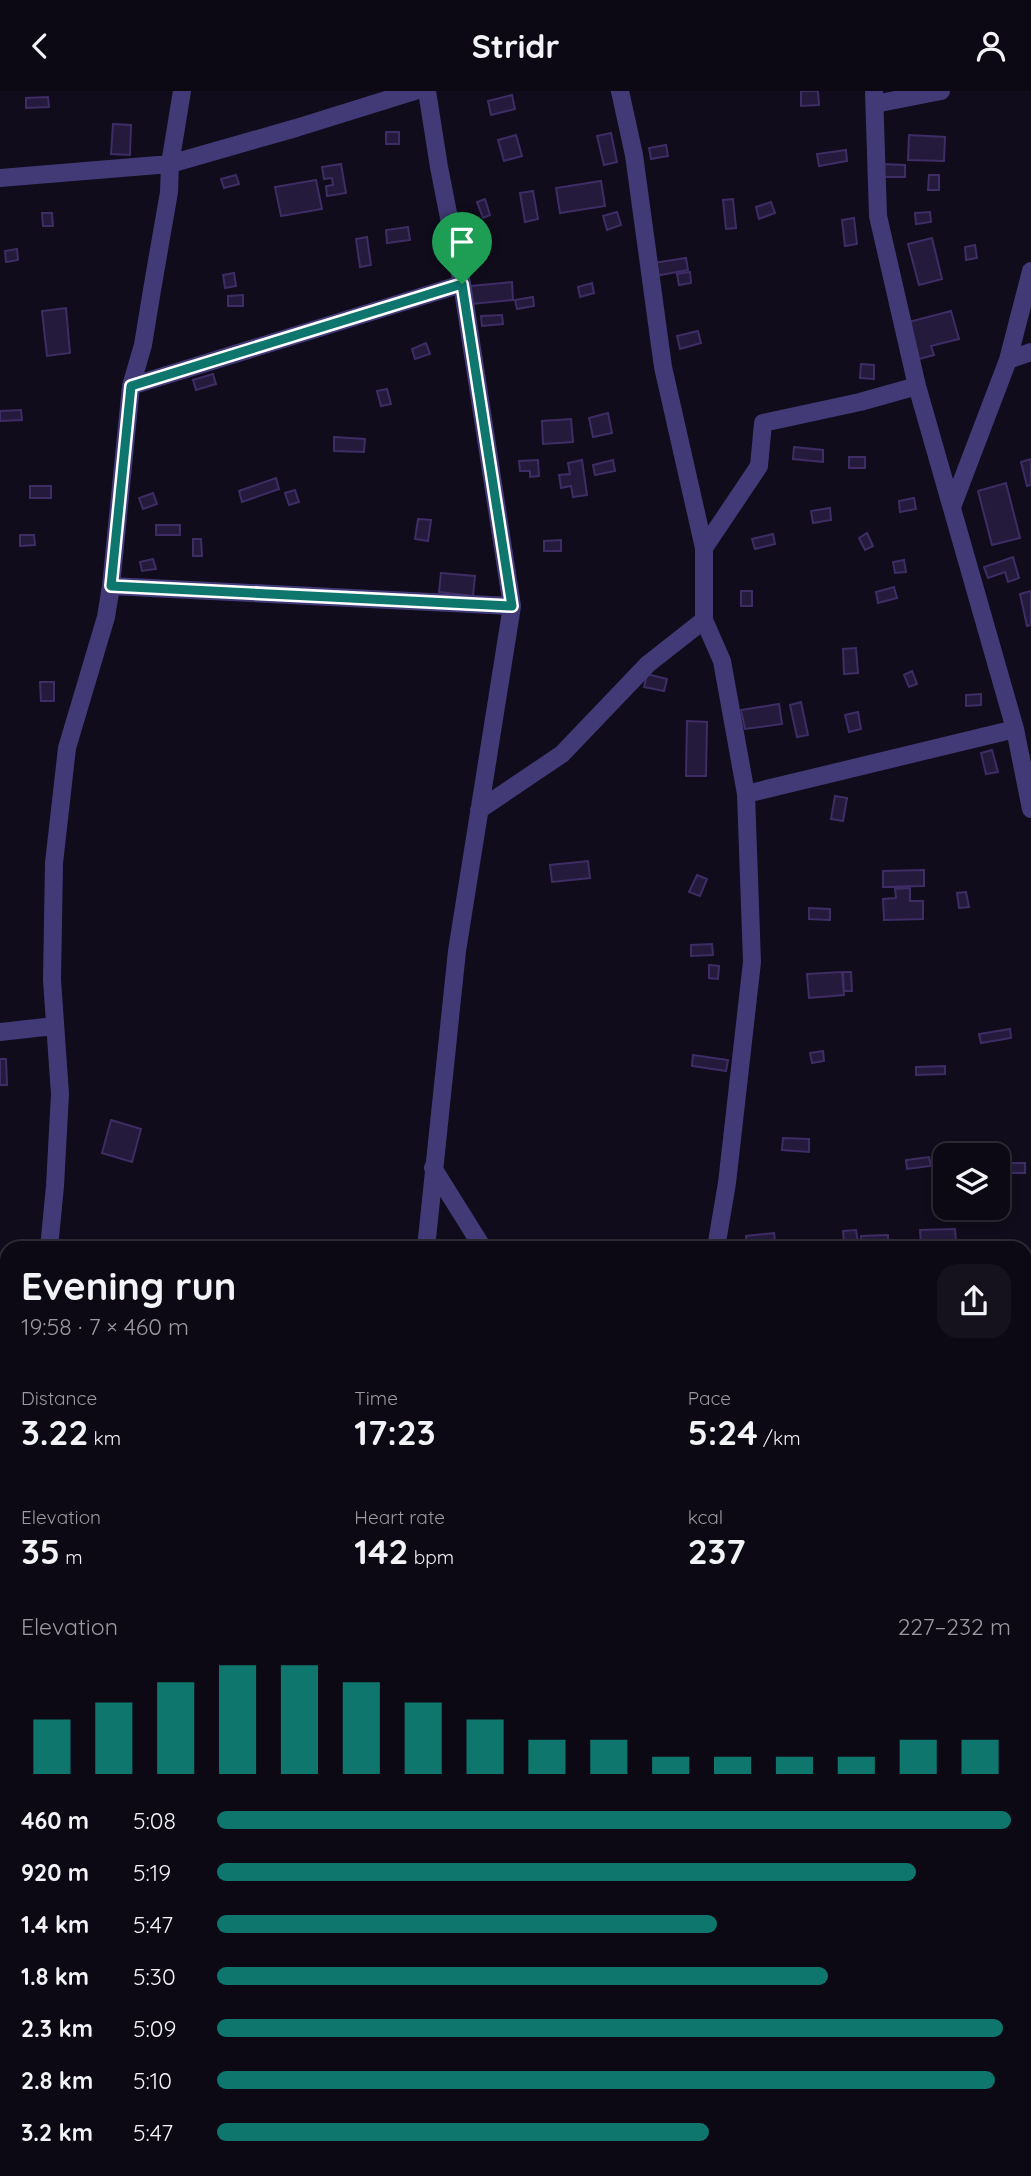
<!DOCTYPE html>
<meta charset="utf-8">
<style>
body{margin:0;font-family:Quicksand,sans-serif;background:#15121d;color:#f1f3f6;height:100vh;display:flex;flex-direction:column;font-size:26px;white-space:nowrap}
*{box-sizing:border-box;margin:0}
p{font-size:23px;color:#9a9aa0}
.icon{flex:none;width:38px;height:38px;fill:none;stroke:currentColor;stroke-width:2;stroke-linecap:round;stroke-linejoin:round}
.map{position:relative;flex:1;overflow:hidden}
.sheet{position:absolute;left:0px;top:1150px;width:1032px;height:936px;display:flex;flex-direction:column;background:#0c0914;border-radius:21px 21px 0 0;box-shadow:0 4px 10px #0003,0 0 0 2px #2c2a34}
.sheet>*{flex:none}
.buttons{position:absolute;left:933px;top:1052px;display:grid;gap:14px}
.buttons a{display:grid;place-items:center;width:77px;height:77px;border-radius:14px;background:#0c0914;box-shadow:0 4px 10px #0003,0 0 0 2px #2c2a34;font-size:35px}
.pin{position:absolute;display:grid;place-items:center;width:60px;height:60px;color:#fff;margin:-72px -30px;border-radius:50% 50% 50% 0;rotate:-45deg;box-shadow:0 0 7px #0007}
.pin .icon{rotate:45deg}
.round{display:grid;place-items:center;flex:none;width:74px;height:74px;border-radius:21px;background:#15121d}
.overview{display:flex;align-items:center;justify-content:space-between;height:119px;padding:0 21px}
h1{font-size:38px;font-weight:800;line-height:52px}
.figures{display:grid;grid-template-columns:repeat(3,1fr);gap:10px;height:119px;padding:7px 21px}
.figures div{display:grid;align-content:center}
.figures b{font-size:35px;font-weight:800}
.figures small{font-size:19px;font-weight:400}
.figures p{font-size:19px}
.chart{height:196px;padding:14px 21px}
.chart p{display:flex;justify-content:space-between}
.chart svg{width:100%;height:126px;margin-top:7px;stroke:#0f766e;stroke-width:6}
ul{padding:0 21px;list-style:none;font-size:23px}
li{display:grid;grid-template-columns:112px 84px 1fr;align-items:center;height:52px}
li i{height:18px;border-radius:9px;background:#0f766e}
header{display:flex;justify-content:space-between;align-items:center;height:91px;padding:0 21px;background:#0c0914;font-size:32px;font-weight:800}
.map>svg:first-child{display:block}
.building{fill:#241a3b;stroke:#3e2d65;stroke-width:2}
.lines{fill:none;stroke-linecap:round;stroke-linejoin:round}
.minor{stroke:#423a77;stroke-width:18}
.route-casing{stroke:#fff;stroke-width:14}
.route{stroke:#0f766e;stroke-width:9}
</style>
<header><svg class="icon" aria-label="back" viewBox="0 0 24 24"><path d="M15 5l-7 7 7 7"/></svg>Stridr<svg class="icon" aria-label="person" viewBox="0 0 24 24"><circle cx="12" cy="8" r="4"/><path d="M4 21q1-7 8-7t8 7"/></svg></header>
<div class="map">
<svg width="1031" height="2085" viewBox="0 0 1031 2085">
<rect width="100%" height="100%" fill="#100c1b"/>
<path class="building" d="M 801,0 L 818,0 L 819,14 L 801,15 Z
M 512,4 L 515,18 L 491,24 L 488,10 Z
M 48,6 L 49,16 L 26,17 L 26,7 Z
M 113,33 L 131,34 L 130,64 L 111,63 Z
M 386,41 L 399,41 L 399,53 L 386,53 Z
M 611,42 L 617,71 L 604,74 L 597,45 Z
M 516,44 L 522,65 L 504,70 L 498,49 Z
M 909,44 L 945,46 L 944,70 L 908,69 Z
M 666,54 L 668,65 L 651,68 L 649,57 Z
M 846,59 L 847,70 L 819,75 L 817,63 Z
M 341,73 L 346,102 L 327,105 L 326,95 L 333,94 L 332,87 L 324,88 L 322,76 Z
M 880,73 L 905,74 L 905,86 L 880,86 Z
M 236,84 L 239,93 L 224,97 L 221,88 Z
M 929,84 L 939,84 L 939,99 L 928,99 Z
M 316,89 L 322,118 L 281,125 L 275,96 Z
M 601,90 L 605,115 L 560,122 L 556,97 Z
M 533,100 L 538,128 L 525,131 L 520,102 Z
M 485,108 L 490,124 L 483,127 L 477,111 Z
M 733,108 L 736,137 L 726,138 L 723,109 Z
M 771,111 L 775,122 L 759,128 L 756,116 Z
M 617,121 L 621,134 L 607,139 L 603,125 Z
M 930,121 L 931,131 L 916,133 L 915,122 Z
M 42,122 L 52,122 L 53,135 L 43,135 Z
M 854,127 L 857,153 L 845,155 L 842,129 Z
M 408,136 L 410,149 L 387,152 L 386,139 Z
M 367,146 L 371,174 L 360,176 L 356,148 Z
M 932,147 L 942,188 L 919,194 L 908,153 Z
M 975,154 L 977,167 L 966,169 L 965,156 Z
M 17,158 L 18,169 L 6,171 L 5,160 Z
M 686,167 L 688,179 L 655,185 L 653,172 Z
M 690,181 L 691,192 L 679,194 L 677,183 Z
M 234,182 L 236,195 L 225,197 L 223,184 Z
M 512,191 L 513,209 L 472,213 L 471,195 Z
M 592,192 L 594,202 L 580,206 L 578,196 Z
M 243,204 L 243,215 L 228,215 L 228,205 Z
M 533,206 L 534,215 L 517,218 L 515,209 Z
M 66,217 L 70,262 L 47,265 L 42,220 Z
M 951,220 L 959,248 L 931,255 L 934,264 L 912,270 L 901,233 Z
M 502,224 L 503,233 L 482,235 L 481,225 Z
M 698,240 L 701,252 L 680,258 L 677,245 Z
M 426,252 L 430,263 L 415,268 L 412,258 Z
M 861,273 L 874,274 L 874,288 L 860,287 Z
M 213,283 L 216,293 L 196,299 L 193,289 Z
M 387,298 L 391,313 L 381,315 L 377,300 Z
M 21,319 L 22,329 L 0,330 L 0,320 Z
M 608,322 L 612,342 L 593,346 L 589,327 Z
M 571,328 L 573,351 L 543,353 L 542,330 Z
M 334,346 L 365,348 L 364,361 L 334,360 Z
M 794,356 L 823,359 L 823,371 L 793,368 Z
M 849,366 L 865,366 L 865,377 L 849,377 Z
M 1031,368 L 1031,394 L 1027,395 L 1021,371 Z
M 538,369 L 539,385 L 530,386 L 530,380 L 520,380 L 519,370 Z
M 582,369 L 587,404 L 573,406 L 571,395 L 561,397 L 559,384 L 570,383 L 568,372 Z
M 613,369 L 615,380 L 595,384 L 593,374 Z
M 276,387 L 279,398 L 242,411 L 239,400 Z
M 1006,392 L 1020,447 L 992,454 L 978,400 Z
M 30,395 L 51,395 L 51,407 L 30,407 Z
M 295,399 L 299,411 L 289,414 L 285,402 Z
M 153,402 L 157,413 L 143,418 L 139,407 Z
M 914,407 L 916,418 L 900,421 L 899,410 Z
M 830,417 L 831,429 L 813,432 L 811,420 Z
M 418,428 L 431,429 L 428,450 L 415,448 Z
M 156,434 L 180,434 L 180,444 L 156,444 Z
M 867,442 L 873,455 L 865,459 L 859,447 Z
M 773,443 L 775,453 L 755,458 L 752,448 Z
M 20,444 L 34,444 L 35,454 L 20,455 Z
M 193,448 L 201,448 L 202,465 L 193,465 Z
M 561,449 L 561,460 L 544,460 L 544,450 Z
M 1013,466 L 1019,487 L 1008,491 L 1005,481 L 988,487 L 984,476 Z
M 153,468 L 156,478 L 142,480 L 140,471 Z
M 904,469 L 906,481 L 895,482 L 893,471 Z
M 441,482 L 475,485 L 473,505 L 439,501 Z
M 894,496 L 897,507 L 878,512 L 876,501 Z
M 741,500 L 752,500 L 752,515 L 741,515 Z
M 1031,500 L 1031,534 L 1027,535 L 1020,503 Z
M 856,557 L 858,582 L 844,583 L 843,558 Z
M 912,580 L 917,593 L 909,596 L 904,584 Z
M 647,583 L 667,588 L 664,600 L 644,596 Z
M 40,591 L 54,591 L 54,610 L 41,610 Z
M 981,603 L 981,614 L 966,615 L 966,604 Z
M 801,611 L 808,644 L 797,646 L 790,614 Z
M 779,613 L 782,633 L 745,638 L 741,619 Z
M 858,621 L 861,638 L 849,641 L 845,624 Z
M 687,630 L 707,631 L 706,685 L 686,685 Z
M 992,659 L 998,681 L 986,683 L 981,662 Z
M 835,705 L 847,707 L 843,730 L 831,728 Z
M 588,770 L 590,787 L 552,791 L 550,774 Z
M 924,779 L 924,795 L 883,796 L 883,780 Z
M 697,784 L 707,788 L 700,805 L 689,801 Z
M 910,797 L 910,810 L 923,810 L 923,828 L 884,829 L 883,808 L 896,807 L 895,798 Z
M 966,801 L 969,816 L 959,817 L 957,802 Z
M 809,817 L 830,818 L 830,829 L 809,828 Z
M 712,853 L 713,864 L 691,865 L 691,854 Z
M 709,874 L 719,875 L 718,888 L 709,887 Z
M 842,881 L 844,904 L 809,907 L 807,883 Z
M 843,881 L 851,881 L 852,900 L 844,900 Z
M 1010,938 L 1011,947 L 981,952 L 979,943 Z
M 823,960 L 824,970 L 812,972 L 810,962 Z
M 693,964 L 728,969 L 726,980 L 692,975 Z
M 0,968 L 6,968 L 7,994 L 0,994 Z
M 945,975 L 945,983 L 916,984 L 916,976 Z
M 111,1029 L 141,1038 L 132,1071 L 102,1062 Z
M 783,1047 L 809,1048 L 809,1061 L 782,1059 Z
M 929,1066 L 931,1075 L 907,1078 L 906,1069 Z
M 1004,1072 L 1025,1072 L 1025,1082 L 1004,1082 Z
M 955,1138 L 956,1151 L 921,1153 L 920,1139 Z
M 856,1139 L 858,1151 L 844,1152 L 843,1140 Z
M 774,1142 L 776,1157 L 747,1157 L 746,1145 Z
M 888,1144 L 888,1157 L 861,1157 L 861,1145 Z
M 1026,1534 L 1031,1534 L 1030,1577 L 1026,1577 Z"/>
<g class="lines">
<path class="minor" d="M 182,0 L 170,73 L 296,37 L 415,0
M 620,0 L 634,64 L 663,276 L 704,457
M 875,13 L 941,0
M 0,87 L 170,73 L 169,101 L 152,199 L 143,254 L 131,295 L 111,495 L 106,526 L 67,657 L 54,772 L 52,889 L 60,1003 L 55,1095 L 49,1157
M 1008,269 L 1031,261
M 131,295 L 462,193
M 917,295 L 1015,638 L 1031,718
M 952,416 L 1008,269 L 1031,180
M 111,495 L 512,515
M 746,703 L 1015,638
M 479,719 L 562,663 L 648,573 L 704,529
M 0,941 L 54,935
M 433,1077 L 483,1157
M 426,1157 L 457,860 L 512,515 L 462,193 L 439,76 L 427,0
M 716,1157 L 727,1092 L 752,871 L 746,703 L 722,570 L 704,529 L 704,457 L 759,375 L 763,332 L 860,311 L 917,295 L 878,125 L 874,0
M 1026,1275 L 1031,1275
M 0,1291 L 7,1291
M 0,1383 L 7,1359
M 0,1674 L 7,1675
M 1026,1679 L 1031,1679
M 0,1853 L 7,1853
M 0,2052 L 7,2054
M 1026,2060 L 1031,2060
M 212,2079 L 212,2085
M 131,2085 L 132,2079
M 327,2085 L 328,2079
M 600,2085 L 600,2079"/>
</g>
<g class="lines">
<g class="route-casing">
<path id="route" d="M 462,193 L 512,515 L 111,495 L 131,295 Z"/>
</g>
<use href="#route" class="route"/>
</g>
</svg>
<div class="buttons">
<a><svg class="icon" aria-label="layers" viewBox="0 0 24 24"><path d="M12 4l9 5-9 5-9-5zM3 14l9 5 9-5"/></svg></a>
</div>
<div class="pin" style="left:462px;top:193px;background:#1e9e55"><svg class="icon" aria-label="arrive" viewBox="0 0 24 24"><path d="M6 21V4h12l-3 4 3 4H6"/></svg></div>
<section class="sheet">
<div class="overview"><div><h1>Evening run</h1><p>19:58 · 7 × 460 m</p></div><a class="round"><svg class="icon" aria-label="share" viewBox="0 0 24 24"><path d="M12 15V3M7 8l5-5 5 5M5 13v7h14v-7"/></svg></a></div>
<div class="figures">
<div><p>Distance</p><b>3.22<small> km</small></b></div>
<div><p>Time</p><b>17:23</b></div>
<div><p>Pace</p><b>5:24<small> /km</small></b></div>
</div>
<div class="figures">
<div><p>Elevation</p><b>35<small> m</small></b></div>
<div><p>Heart rate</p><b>142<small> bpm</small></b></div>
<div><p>kcal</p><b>237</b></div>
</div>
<div class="chart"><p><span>Elevation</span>227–232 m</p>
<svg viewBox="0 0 160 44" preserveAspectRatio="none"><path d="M5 44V25M15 44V19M25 44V12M35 44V6M45 44V6M55 44V12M65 44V19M75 44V25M85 44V32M95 44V32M105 44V38M115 44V38M125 44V38M135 44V38M145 44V32M155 44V32"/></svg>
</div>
<ul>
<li><b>460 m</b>5:08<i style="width:100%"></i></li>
<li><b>920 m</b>5:19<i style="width:88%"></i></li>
<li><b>1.4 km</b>5:47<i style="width:63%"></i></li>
<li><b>1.8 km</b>5:30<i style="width:77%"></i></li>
<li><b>2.3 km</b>5:09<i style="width:99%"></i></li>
<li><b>2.8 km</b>5:10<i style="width:98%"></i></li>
<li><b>3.2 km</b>5:47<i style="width:62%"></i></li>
</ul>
</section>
</div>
